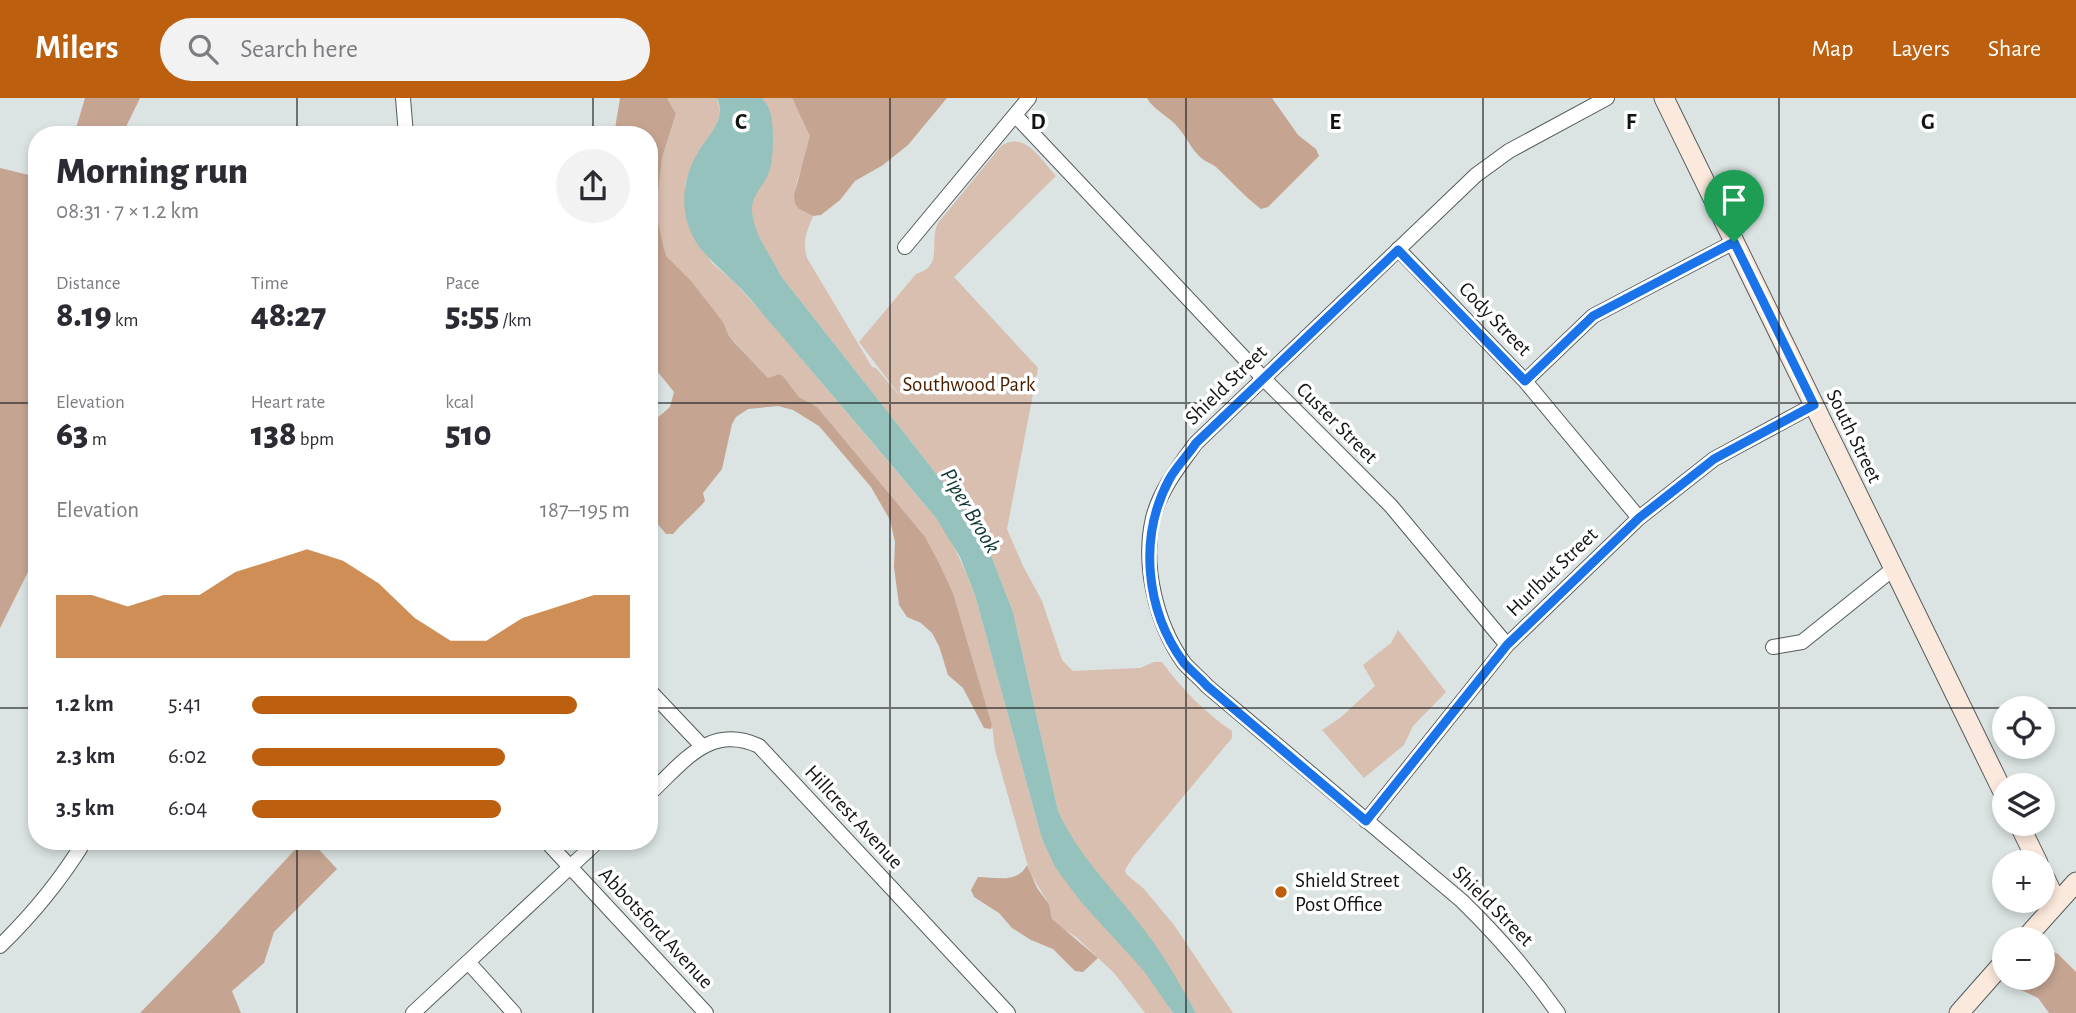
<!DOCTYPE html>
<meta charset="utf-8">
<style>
body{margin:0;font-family:"Alegreya Sans",sans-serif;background:#f2f2f3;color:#2b2b33;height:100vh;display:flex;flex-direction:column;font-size:26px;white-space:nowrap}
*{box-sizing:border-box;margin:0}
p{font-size:23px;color:#7c7c81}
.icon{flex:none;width:38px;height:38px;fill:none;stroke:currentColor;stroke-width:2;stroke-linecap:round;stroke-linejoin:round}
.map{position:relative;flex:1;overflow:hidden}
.side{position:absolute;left:28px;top:28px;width:630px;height:724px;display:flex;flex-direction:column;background:#fff;border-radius:28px;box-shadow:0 4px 10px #0003}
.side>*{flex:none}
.buttons{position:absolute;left:1992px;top:598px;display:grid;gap:14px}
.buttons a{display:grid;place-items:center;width:63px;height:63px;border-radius:50%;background:#fff;box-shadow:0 4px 10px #0003;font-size:35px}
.pin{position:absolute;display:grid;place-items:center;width:60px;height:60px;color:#fff;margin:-72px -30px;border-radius:50% 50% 50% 0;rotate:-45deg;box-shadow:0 0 7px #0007}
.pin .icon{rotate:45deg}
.round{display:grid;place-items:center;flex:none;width:74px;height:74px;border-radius:37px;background:#f2f2f3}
.head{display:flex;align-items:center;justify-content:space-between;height:119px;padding:0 28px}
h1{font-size:38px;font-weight:800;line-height:52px}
.stats{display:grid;grid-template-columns:repeat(3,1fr);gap:10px;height:119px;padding:7px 28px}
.stats div{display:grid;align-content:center}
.stats b{font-size:35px;font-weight:800}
.stats small{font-size:19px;font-weight:400}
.stats p{font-size:19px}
.chart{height:196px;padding:14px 28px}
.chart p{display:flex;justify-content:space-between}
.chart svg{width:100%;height:126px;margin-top:7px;fill:#bc5f0f;opacity:.7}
ul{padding:0 28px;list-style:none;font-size:23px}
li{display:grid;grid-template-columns:112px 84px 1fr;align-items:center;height:52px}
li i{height:18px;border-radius:9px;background:#bc5f0f}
header{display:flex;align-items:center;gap:42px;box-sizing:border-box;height:98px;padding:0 35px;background:#bc5f0f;color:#fff}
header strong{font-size:33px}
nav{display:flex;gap:38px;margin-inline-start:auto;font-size:24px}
.search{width:490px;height:63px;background:#f2f2f3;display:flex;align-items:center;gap:18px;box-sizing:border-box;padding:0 24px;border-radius:38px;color:#7c7c81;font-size:26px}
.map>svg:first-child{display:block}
.green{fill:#d8bfb0}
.forest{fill:#c5a592}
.water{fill:#96c2be}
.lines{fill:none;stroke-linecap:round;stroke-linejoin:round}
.street-casing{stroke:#545b5b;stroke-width:16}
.secondary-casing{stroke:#545b5b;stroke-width:21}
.street{stroke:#fff;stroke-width:14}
.secondary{stroke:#fce9dd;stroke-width:19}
.route-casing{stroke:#fff;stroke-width:14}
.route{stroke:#1a73e8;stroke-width:9}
.grid{fill:none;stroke:#121414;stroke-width:2;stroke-opacity:0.55}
.poi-dot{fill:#bc5f0f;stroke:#fff;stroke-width:2.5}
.labels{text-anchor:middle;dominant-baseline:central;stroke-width:7;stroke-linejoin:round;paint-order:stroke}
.street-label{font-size:21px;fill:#121414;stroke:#fff}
.park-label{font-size:21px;fill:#491f00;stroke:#fff}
.poi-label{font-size:21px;fill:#121414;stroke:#fff;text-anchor:start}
.water-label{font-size:23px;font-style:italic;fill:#0e3836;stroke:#fff}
.grid-label{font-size:23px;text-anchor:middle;font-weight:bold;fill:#121414;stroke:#fff;stroke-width:7;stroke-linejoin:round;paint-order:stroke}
</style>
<header>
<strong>Milers</strong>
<div class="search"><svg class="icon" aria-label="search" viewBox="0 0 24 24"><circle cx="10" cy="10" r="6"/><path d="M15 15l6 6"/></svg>Search here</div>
<nav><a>Map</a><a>Layers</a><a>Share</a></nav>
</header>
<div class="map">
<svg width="2076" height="915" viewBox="0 0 2076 915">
<rect width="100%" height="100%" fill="#dbe3e3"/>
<path class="green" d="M 667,0 L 717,0 L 720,15 L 716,30 L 697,56 L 685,86 L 688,127 L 712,165 L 735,185 L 766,219 L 936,420 C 953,444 964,469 975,497 L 1042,741 C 1067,793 1104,827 1142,870 C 1154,884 1163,900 1173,915 L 1145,915 L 1115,876 L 1076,839 L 1057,827 L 1052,821 L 1049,806 L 1030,775 L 995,652 L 992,627 L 953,495 L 940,467 L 817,309 L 799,299 L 783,278 L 779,276 L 768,280 L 729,238 L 723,224 L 667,159 L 664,151 L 656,115 L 662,60 L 676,17 Z
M 762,0 L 792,0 C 796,12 808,23 810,35 C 812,48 798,74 796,89 C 795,95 798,105 799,111 L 813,118 C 807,133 802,144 807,160 L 872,269 L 876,270 L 904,303 L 859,244 L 916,176 C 945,167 928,145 938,125 L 1001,48 C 1025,32 1041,62 1056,78 L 954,179 L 1038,270 L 1007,431 L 1023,468 L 1042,503 L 1062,562 L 1073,573 L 1140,570 L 1154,564 L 1162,564 C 1181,590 1205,615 1232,633 L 1232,640 L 1133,759 L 1125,772 L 1126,776 L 1144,791 L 1174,827 L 1233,915 L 1196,915 L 1150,840 L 1090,768 L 1065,729 L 1058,713 L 1013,514 L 985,442 L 949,392 L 781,178 C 770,155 742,124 755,97 C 760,87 767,80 770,68 Z
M 1398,532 L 1446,594 L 1413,628 L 1404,647 L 1364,680 L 1322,632 L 1340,620 L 1375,588 L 1363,567 L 1391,545 Z"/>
<path class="forest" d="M 85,0 L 140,0 L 122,37 L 74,37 Z
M 620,0 L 667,0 L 676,16 L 662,60 L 656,114 L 664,151 L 667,159 L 691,183 L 723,224 L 729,238 L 734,244 L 768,280 L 779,276 L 783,278 L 799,299 L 817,309 L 925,439 L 940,467 L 953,495 L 992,627 L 991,631 L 984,630 L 963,590 L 948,577 L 939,548 L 932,535 L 921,525 L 907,519 L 899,507 L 894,469 L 895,444 L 890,422 L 871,389 L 819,328 L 793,312 L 778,308 L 748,311 L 736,319 L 732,326 L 722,371 L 703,395 L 705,403 C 696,414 682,425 673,436 L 666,436 L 656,424 L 649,421 L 649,327 L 670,309 L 674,294 L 649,263 L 649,37 L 614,37 Z
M 792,0 L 947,0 L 908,47 L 883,67 L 855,83 L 840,102 L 821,117 L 813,118 L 799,111 L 795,105 L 794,97 L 810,38 Z
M 1147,0 L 1272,0 L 1298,37 L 1316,51 L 1319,58 L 1268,109 L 1261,111 C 1244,98 1231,83 1216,69 C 1211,65 1203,63 1198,57 C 1190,49 1185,36 1175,26 C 1166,17 1153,11 1147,0 Z
M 0,70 L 37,79 L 37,456 L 0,530 Z
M 302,744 L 312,744 L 337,771 L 274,834 L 264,865 L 232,893 L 241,915 L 140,915 L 216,837 Z
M 1027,767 L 1037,790 L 1049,806 L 1052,821 L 1098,860 L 1083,874 L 1075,873 L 1053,851 L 1031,842 L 1012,830 L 999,815 L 974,799 L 971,792 L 978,779 C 996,779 1017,786 1027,767 Z
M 2048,851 L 2058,856 L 2076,874 L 2076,915 L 2049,915 L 2038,900 L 2017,890 L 2015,887 L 2022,880 L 2042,880 L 2042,857 Z"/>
<path class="water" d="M 717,0 L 762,0 C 765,4 769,9 770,14 C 775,28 774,66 767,79 C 761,91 751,99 752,113 C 754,138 771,157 781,178 L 949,392 L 985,442 L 1013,514 L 1058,713 C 1080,762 1120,797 1151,841 C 1168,864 1182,890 1196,915 L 1173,915 L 1144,873 L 1081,804 L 1055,769 L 1042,741 L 975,497 L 960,459 L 936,420 C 880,353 824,287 767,221 C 757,209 747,196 735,185 C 716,166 694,151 687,123 C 681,100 685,77 697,56 C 707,37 727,24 717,0 Z"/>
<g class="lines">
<g class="street-casing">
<path id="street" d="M 403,0 L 406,37
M 1015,17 L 1263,280 L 1391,408 L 1507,547
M 905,149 L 1029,0
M 1398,151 L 1525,283 L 1639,420
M 1525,283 L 1593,218 L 1734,144
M 1773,549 L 1802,544 L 1893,471
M 649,592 L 702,648
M 649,696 C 683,665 709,625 759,648 L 1008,915
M 1366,723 L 1507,547 L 1639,420 L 1714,361 L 1814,307
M 547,744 L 706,915
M 0,848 C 33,816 60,783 84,744
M 468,864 L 514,915
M 413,915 L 597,744
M 1558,915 C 1529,874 1498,838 1462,803 L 1207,588 C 1200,580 1191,573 1184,565 C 1156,526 1142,467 1153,420 C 1160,392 1179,368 1196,345 L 1476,77 L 1509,53 L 1607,0"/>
</g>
<g class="secondary-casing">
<path id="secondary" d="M 1664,0 L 2004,696
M 2019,726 L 2038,765
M 2042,774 L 2057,805
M 2024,842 L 2076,784
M 1959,915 L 2004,864"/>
</g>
<use href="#street" class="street"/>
<use href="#secondary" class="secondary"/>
</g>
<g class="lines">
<g class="route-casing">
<path id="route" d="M 1734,144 L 1814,307 L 1714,361 L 1639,420 L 1507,547 L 1366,723 L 1207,588 C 1200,580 1191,573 1184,565 C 1145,512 1138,438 1170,380 C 1177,368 1188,357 1196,345 L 1398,152 L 1525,283 L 1593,218 Z"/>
</g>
<use href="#route" class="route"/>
</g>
<path class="grid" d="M 297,0 L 297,37M 593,0 L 593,37M 890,0 L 890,915M 1186,0 L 1186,915M 1483,0 L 1483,915M 1779,0 L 1779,915M 0,305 L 37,305M 649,305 L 2076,305M 0,610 L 37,610M 649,610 L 2076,610M 297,744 L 297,915M 593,744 L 593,915"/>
<circle class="poi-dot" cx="1281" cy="794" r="7"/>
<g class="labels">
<g class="street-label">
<text transform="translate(1495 221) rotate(46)">Cody Street</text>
<text transform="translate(1226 287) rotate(-44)">Shield Street</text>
<text transform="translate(1337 325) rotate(45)">Custer Street</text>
<text transform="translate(1854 338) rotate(64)">South Street</text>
<text transform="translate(1552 474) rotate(-44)">Hurlbut Street</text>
<text transform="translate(854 719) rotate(47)">Hillcrest Avenue</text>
<text transform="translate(1493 808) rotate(45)">Shield Street</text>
<text transform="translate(656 830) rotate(47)">Abbotsford Avenue</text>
</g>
<g class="park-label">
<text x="969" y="286">Southwood Park</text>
</g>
<g class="poi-label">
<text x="1295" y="782">Shield Street<tspan x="1295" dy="24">Post Office</tspan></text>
</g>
<g class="water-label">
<text transform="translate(970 413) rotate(59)">Piper Brook</text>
</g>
</g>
<g class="grid-label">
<text x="741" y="31">C</text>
<text x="1038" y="31">D</text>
<text x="1335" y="31">E</text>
<text x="1631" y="31">F</text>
<text x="1928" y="31">G</text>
</g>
</svg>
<div class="buttons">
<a><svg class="icon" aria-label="locate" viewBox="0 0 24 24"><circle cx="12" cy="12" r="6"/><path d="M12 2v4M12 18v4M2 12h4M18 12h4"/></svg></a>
<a><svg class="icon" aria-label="layers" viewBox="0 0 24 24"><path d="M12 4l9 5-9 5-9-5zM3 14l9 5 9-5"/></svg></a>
<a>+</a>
<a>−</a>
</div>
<div class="pin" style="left:1734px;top:144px;background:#1e9e55"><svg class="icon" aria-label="arrive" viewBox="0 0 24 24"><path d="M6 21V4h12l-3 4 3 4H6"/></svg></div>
<section class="side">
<div class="head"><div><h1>Morning run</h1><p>08:31 · 7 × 1.2 km</p></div><a class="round"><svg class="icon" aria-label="share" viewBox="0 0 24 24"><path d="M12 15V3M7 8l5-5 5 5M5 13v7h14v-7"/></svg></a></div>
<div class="stats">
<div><p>Distance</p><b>8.19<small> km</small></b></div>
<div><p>Time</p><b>48:27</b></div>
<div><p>Pace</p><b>5:55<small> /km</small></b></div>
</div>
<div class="stats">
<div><p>Elevation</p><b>63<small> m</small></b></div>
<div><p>Heart rate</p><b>138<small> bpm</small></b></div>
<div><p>kcal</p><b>510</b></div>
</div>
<div class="chart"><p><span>Elevation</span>187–195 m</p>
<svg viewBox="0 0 160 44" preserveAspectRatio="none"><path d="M0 44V22L10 22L20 26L30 22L40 22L50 14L60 10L70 6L80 10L90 18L100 30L110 38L120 38L130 30L140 26L150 22L160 22V44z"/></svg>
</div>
<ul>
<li><b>1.2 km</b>5:41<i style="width:86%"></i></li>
<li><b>2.3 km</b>6:02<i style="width:67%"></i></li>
<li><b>3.5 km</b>6:04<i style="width:66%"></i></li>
</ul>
</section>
</div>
